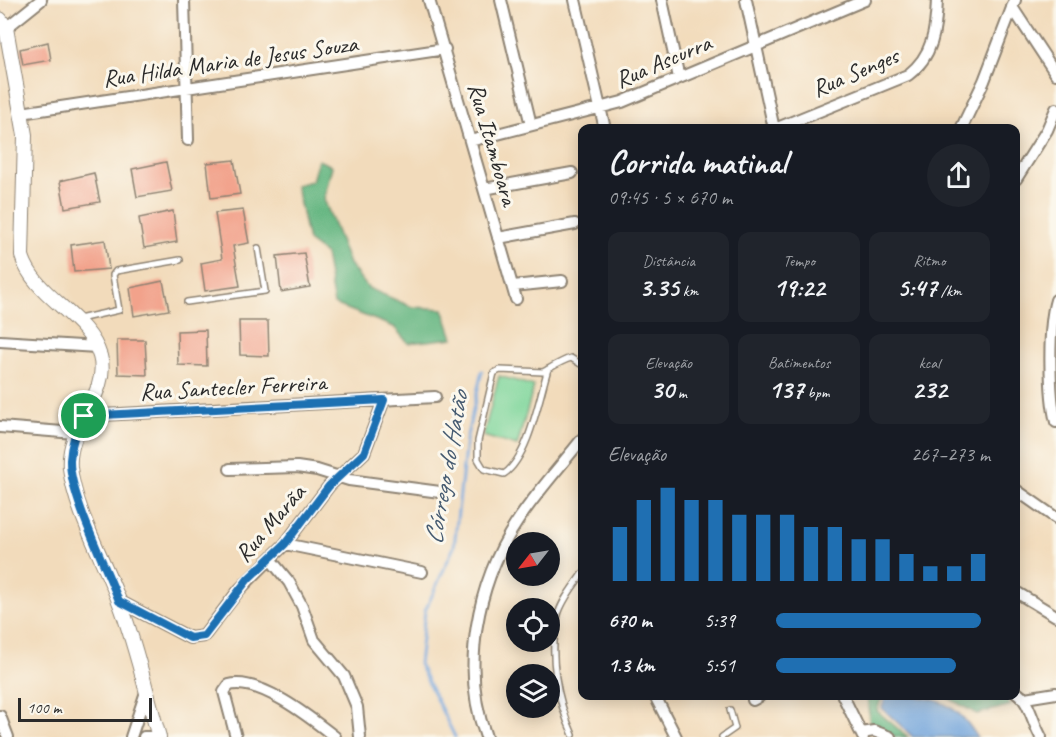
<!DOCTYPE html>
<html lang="pt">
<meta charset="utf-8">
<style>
body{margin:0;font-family:Caveat,sans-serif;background:#20242c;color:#f1f3f6;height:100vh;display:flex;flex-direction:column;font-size:22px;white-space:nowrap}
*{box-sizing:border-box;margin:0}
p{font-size:20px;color:#9ea1a6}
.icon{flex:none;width:33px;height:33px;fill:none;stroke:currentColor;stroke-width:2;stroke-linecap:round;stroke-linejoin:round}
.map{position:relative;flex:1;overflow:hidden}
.side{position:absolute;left:578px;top:124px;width:442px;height:576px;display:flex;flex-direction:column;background:#171b24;border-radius:12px;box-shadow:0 3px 15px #0003}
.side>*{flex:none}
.needle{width:39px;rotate:239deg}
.fabs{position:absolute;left:506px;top:532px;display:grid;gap:12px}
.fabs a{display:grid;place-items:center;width:54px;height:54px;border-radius:50%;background:#171b24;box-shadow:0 3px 15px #0003;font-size:30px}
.scale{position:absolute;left:18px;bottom:15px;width:134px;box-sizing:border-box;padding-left:6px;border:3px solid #2b2b2b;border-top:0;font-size:16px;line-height:21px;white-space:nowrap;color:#2b2b2b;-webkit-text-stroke:4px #fbf7ec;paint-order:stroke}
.pin{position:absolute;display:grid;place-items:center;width:51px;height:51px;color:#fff;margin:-26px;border:3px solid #fff;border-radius:50%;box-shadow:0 2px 6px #0007}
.round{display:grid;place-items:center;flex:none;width:63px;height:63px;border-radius:32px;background:#20242c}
.summary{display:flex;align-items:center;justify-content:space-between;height:102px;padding:0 30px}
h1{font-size:33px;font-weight:600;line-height:45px}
.stats{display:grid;grid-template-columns:repeat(3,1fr);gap:9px;height:102px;padding:6px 30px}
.stats div{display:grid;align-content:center;border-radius:12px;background:#20242c;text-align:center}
.stats b{font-size:26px;font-weight:600}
.stats small{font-size:16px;font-weight:400}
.stats p{font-size:16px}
.chart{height:168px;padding:12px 30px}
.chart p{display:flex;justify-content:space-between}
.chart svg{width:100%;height:108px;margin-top:6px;stroke:#1f6fb2;stroke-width:6}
ul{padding:0 30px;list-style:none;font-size:20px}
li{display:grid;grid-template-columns:96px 72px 1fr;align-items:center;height:45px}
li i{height:15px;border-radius:8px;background:#1f6fb2}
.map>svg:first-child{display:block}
.green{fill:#7fd69b;stroke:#558063;stroke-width:1.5}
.forest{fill:#67b783;stroke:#497157;stroke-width:1.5}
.water{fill:#6fa3db;stroke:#4d6783;stroke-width:1.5}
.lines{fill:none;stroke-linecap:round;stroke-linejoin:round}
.stream{stroke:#6fa3db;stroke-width:3}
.building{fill:#f2a28b}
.service-casing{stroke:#8e8373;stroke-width:8}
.minor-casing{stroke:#8e8373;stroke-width:14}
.tertiary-casing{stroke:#8e8373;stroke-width:16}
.service{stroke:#fff;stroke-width:5}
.minor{stroke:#fff;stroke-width:10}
.tertiary{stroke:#fff;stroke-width:14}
.route-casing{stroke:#fff;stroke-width:12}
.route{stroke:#1f6fb2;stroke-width:8}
.labels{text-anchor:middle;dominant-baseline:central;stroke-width:6;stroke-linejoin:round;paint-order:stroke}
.street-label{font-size:24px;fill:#2b2b2b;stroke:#fbf7ec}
.water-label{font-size:26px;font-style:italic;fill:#465b71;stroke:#fbf7ec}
</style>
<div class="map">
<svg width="1056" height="737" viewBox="0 0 1056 737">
<rect width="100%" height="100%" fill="#fbf7ec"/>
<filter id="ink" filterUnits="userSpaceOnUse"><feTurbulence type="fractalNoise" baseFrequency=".0167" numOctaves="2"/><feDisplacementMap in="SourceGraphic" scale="12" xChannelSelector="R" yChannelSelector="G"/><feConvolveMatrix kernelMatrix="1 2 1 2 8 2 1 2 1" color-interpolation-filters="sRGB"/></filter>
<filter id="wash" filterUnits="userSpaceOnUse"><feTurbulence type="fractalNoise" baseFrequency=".008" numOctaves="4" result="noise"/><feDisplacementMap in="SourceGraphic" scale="24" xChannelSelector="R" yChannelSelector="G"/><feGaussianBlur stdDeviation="1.35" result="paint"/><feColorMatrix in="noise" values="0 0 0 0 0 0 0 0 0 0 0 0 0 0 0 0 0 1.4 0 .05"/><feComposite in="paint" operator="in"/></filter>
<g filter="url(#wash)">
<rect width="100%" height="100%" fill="#f2dbbb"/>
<path class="green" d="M 499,376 L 534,386 L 517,446 L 483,436 Z"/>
<path class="forest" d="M 318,160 L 332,166 L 324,199 L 349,264 L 368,288 L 412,307 L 443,309 L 453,338 L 408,343 L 394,327 L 334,304 L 325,254 L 308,241 L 296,185 L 312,181 Z
M 867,696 L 882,696 L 877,711 L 908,737 L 896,737 L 870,724 Z
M 945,696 L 1003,696 L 1011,705 L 977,714 Z"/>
<path class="water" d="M 886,696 C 928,696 954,697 977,737 L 913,737 L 882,708 Z"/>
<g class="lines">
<path class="stream" d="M 455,737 L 419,664 L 425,611 L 454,547 L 466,440 L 482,371"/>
</g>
<g id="blocks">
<path class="building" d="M 48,42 L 51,60 L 23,65 L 20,49 Z
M 234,160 L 240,194 L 211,198 L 207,163 Z
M 166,162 L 172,191 L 137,197 L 132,169 Z
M 94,173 L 100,202 L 65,208 L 60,181 Z
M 243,210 L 249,243 L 233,246 L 240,286 L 205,291 L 201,263 L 222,259 L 215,213 Z
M 173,211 L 177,242 L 144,248 L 139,218 Z
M 105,240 L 109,269 L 74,272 L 71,245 Z
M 304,253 L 310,287 L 281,292 L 277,256 Z
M 163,281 L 169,310 L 134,316 L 130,288 Z
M 239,321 L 268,321 L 269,356 L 240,355 Z
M 206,330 L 207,366 L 178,365 L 177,331 Z
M 117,340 L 145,340 L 147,375 L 118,374 Z"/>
</g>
</g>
<g filter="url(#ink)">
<use href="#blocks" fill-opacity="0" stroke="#8e8373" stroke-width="1.5"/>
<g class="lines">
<g class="service-casing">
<path id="service" d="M 187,302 L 265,291 L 258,248
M 79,319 L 119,310 L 113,275 L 116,271 L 180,260
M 548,369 C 539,398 529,457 504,474 L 484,469 L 478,459 L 478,441 L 494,373 L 500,370 L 543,372 C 552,367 561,361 571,358 L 582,365
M 573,735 C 557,700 548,654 558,615 C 562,600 574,586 582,574
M 722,737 L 735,728 L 730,710"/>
</g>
<g class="minor-casing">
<path id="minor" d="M 184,0 L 188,140
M 429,0 L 516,299
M 501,0 L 531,125
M 575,0 L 605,129
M 662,0 L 679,78
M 746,0 L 774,129
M 1012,7 L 1056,74
M 6,28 L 41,0
M 21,113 L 445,49
M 775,129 L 908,75 C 933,56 936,30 937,0
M 961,129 L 984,81 L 1015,0
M 470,141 L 622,102 L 865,0
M 1016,179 L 1047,130 L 1056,109
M 484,189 L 572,173
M 498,238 L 575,224
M 513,286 L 562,281
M 1056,300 C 1048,327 1049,395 1056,422
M 0,341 L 97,347
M 84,416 L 435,397
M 0,427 L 75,433
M 230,469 L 297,467 L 317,470 L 349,480 L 440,492
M 1016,490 L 1056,518
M 285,544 L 422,572
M 270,559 L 289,582 L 302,606 L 314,640 L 344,676 L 357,707 L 360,737
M 1016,592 L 1056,616
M 119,601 L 190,638 L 204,636 L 239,590 L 285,544 L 329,486 L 364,453 L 384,400
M 1016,692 C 1030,701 1032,722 1041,737
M 655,696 L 676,737
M 843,696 L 863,737
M 1025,698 L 1056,693
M 753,700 L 760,696
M 0,716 L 8,737
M 861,733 L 874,731 L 890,737
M 131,737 L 146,692
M 144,737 L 155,737
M 236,737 L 224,692 L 229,685 C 260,677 312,719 335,737
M 486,737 C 460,668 477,583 517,522 C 536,493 560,467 582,439"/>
</g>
<g class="tertiary-casing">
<path id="tertiary" d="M 0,19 L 6,28 L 25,135 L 22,256 C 34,297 88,315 100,356 C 111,393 66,427 70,468 C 75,511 104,560 119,601 C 136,645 146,692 159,737"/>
</g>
<use href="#service" class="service"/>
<use href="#minor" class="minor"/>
<use href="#tertiary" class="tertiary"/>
</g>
</g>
<g class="lines" filter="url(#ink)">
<g class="route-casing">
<path id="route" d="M 384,400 L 364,453 L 329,486 L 285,544 L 248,579 L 204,636 L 190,638 L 119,601 C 106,567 69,494 70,460 C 71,444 76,429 84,416 Z"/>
</g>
<use href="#route" class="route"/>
</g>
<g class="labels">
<g class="street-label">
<text transform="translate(230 61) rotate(-8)">Rua Hilda Maria de Jesus Souza</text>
<text transform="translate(663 61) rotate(-23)">Rua Ascurra</text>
<text transform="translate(855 72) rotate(-23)">Rua Senges</text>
<text transform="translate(493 144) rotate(74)">Rua Itamboara</text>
<text transform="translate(233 387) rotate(-3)">Rua Santecler Ferreira</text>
<text transform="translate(270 523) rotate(-49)">Rua Marãa</text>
</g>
<g class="water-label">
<text transform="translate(446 468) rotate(-80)">Córrego do Hatão</text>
</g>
</g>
</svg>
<div class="fabs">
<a><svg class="needle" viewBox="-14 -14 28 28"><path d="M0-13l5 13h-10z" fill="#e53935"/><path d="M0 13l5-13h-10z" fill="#9ea1a6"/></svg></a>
<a><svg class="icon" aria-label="locate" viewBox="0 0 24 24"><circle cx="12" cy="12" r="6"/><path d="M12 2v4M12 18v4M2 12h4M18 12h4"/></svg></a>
<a><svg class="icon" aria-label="layers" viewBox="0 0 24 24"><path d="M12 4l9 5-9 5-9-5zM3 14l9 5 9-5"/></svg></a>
</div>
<div class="scale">100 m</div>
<div class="pin" style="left:84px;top:416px;background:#1e9e55"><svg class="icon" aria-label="arrive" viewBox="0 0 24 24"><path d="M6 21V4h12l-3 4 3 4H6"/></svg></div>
<section class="side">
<div class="summary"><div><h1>Corrida matinal</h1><p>09:45 · 5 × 670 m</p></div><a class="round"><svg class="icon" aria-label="share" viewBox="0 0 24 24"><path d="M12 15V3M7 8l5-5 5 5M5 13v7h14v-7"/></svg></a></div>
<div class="stats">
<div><p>Distância</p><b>3.35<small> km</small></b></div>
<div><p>Tempo</p><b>19:22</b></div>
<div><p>Ritmo</p><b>5:47<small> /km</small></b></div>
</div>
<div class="stats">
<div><p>Elevação</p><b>30<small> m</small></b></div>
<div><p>Batimentos</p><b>137<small> bpm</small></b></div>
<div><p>kcal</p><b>232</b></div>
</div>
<div class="chart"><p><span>Elevação</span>267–273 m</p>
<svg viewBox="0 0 160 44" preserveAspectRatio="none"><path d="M5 44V22M15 44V11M25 44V6M35 44V11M45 44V11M55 44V17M65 44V17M75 44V17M85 44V22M95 44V22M105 44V27M115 44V27M125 44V33M135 44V38M145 44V38M155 44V33"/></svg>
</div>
<ul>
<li><b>670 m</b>5:39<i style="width:96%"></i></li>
<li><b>1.3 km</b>5:51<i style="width:84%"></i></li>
</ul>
</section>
</div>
